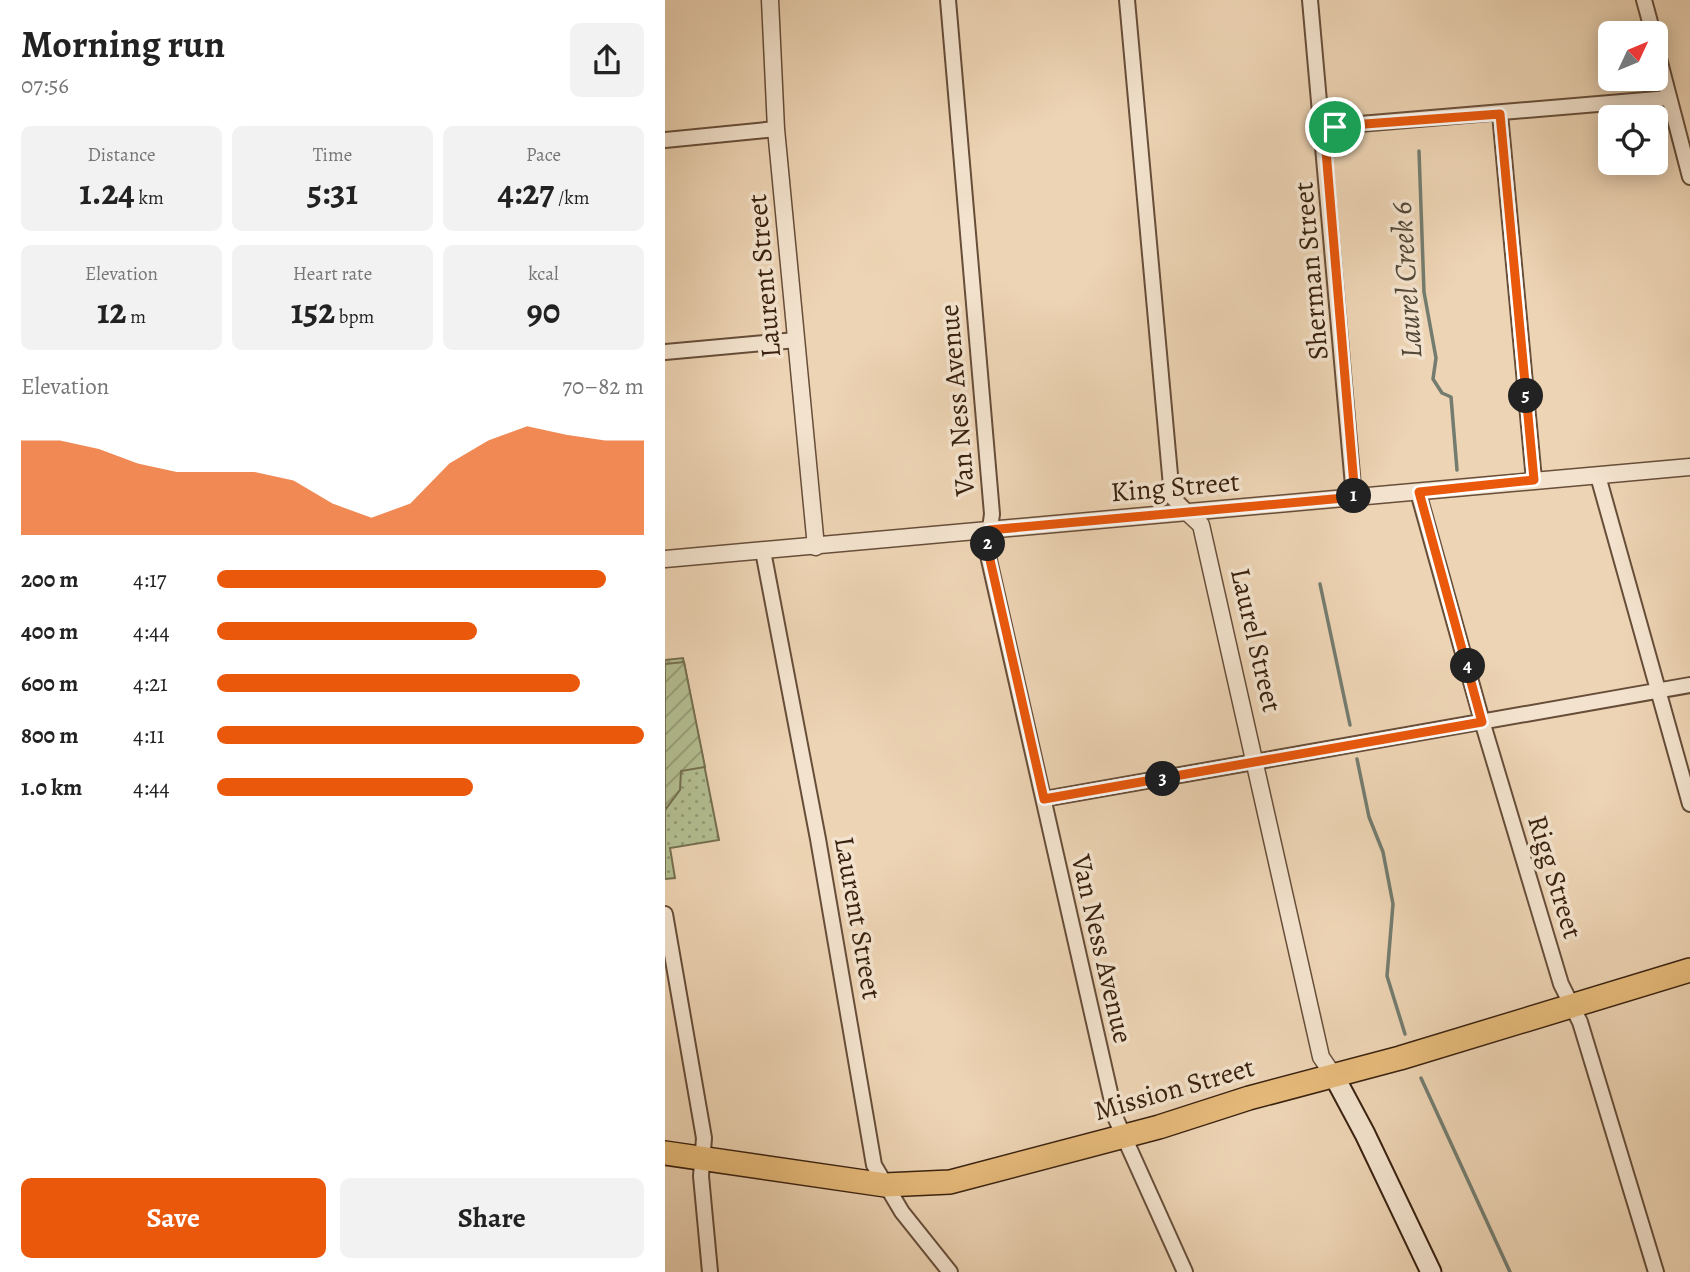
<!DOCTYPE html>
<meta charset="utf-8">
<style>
body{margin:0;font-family:Alegreya,serif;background:#f2f2f2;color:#222;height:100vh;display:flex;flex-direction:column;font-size:26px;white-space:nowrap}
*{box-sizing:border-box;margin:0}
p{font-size:23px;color:#767676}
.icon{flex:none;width:38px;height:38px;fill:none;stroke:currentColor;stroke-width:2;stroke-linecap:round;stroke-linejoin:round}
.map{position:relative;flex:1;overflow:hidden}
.side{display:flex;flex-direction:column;background:#fff;width:665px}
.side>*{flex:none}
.needle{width:46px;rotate:46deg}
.buttons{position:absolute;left:933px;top:21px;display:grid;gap:14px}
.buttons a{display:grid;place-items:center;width:70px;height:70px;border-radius:10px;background:#fff;box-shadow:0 4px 18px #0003;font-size:35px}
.pin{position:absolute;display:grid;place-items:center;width:60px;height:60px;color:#fff;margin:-30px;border:4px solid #fff;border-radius:50%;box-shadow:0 2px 7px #0007}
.km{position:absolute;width:35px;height:35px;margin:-18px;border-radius:50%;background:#222;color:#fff;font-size:19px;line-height:35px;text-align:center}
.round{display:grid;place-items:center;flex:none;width:74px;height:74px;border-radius:10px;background:#f2f2f2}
.overview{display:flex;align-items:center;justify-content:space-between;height:119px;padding:0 21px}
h1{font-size:38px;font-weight:700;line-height:52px}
.figures{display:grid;grid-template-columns:repeat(3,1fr);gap:10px;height:119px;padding:7px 21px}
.figures div{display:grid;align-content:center;border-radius:10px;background:#f2f2f2;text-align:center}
.figures b{font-size:35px;font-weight:700}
.figures small{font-size:19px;font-weight:400}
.figures p{font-size:19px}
.chart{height:196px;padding:14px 21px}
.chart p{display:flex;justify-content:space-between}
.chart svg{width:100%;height:126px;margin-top:7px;fill:#ea580c;opacity:.7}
.primary-button{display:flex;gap:14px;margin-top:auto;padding:14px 21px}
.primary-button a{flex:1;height:80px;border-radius:10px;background:#ea580c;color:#fff;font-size:28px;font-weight:700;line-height:80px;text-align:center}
.primary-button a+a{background:#f2f2f2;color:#222}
ul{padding:0 21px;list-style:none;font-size:23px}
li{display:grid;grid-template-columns:112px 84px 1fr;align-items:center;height:52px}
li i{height:18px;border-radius:9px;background:#ea580c}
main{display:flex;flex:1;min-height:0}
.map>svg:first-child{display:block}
.park{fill:url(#park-dots);stroke:#767050;stroke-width:2}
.garden{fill:url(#garden-furrows);stroke:#767050;stroke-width:2}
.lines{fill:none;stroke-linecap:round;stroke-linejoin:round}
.stream{stroke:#737c6f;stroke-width:3.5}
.minor-casing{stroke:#674e39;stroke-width:18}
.tertiary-casing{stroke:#674e39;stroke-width:19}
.secondary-casing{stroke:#3a2210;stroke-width:23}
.trunk-casing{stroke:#3a2210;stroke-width:26}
.minor{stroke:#f3e3ce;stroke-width:14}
.tertiary{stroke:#f3e3ce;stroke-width:16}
.secondary{stroke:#f3e3ce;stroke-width:19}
.trunk{stroke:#e6ba7a;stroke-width:23}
.route-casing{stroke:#fff;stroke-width:14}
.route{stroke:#ea580c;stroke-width:9}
.labels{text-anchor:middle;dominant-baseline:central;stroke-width:7;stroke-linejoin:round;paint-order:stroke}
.street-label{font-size:28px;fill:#3a2210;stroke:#f3e3ce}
.water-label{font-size:30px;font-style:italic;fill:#524838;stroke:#f3e3ce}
</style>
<main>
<section class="side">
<div class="overview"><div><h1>Morning run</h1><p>07:56</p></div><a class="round"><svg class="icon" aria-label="share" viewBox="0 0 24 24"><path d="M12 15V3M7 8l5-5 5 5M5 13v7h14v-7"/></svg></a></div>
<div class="figures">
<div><p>Distance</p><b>1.24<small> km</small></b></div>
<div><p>Time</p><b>5:31</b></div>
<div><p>Pace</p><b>4:27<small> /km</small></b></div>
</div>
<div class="figures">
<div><p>Elevation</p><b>12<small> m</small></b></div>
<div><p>Heart rate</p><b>152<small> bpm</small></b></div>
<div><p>kcal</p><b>90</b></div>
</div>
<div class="chart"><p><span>Elevation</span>70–82 m</p>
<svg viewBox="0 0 160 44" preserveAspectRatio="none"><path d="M0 44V11L10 11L20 14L30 19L40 22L50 22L60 22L70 25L80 33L90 38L100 33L110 19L120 11L130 6L140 9L150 11L160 11V44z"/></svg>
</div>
<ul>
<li><b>200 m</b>4:17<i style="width:91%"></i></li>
<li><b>400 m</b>4:44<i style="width:61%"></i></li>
<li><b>600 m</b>4:21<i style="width:85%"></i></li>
<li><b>800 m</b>4:11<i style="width:100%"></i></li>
<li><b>1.0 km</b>4:44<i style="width:60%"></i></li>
</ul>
<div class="primary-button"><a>Save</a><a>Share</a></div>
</section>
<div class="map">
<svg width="1025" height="1272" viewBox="0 0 1025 1272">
<defs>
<pattern id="park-dots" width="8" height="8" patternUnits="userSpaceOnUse" patternTransform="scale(1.75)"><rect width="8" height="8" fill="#b3be91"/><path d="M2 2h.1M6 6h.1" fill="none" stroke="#939a75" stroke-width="1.8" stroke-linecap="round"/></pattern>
<pattern id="garden-furrows" width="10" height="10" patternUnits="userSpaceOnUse" patternTransform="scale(1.75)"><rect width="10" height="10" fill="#b3be91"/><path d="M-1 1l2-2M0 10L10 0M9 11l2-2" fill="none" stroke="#939a75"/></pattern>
</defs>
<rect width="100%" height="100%" fill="#edd4b4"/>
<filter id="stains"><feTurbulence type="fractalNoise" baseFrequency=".00286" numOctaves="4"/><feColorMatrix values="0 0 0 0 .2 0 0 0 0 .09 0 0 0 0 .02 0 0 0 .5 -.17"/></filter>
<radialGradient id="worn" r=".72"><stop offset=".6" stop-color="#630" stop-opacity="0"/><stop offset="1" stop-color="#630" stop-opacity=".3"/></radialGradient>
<path class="park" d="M 18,658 L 54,840 L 5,848 L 10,878 L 0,879 L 0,660 Z"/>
<path class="garden" d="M 19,662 L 40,767 L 16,771 L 15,790 L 0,810 L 0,664 Z"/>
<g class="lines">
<path class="stream" d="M 754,151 L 759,292 L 771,358 L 768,379 L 777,393 L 786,397 L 792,470
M 655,584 L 685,725
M 692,759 L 704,817 L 718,852 L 728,904 L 722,976 L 740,1034
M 756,1078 L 845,1272"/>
<g class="minor-casing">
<path id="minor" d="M 283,0 L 327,514 L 322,551 L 451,1119 L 520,1272
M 462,0 L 507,497 L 523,513
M 645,0 L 689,497
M 979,0 L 988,33
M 990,43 L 1025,177
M 835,114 L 869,480
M 659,127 L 1004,98
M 0,140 L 111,129
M 0,352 L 131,340
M 933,476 L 1025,804
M 753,492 L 817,721 L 896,984 L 915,1022 L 991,1272
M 98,551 L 153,839 L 209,1165 L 237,1212 L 285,1272
M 379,799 L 1025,685
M 0,914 L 39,1138 L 36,1176 L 45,1272"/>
</g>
<g class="tertiary-casing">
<path id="tertiary" d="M 105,0 L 111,129 L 151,547
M 523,513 L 536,525 L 656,1057 L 669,1076
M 0,559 L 1025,467"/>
</g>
<g class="secondary-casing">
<path id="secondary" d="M 669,1076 L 700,1134 L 766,1272"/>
</g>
<g class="trunk-casing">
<path id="trunk" d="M 0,1153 L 220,1185 L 285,1182 L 494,1127 L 584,1098 L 735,1058 L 1025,970"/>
</g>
<use href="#minor" class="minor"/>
<use href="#tertiary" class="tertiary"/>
<use href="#secondary" class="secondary"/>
<use href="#trunk" class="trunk"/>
</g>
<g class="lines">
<g class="route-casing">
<path id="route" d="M 835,114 L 869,480 L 754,492 L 817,722 L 379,799 L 323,551 L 324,530 L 690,497 L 659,127 Z"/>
</g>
<use href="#route" class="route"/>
</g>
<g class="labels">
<g class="street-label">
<text transform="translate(646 271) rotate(-95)">Sherman Street</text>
<text transform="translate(99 276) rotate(-95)">Laurent Street</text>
<text transform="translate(292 400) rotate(-95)">Van Ness Avenue</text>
<text transform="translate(510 487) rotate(-5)">King Street</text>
<text transform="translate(591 640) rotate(77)">Laurel Street</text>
<text transform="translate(890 877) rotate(73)">Rigg Street</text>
<text transform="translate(193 918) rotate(80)">Laurent Street</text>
<text transform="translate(437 949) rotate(77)">Van Ness Avenue</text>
<text transform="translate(509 1089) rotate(-16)">Mission Street</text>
</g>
<g class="water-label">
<text transform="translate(741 280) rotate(-94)">Laurel Creek 6</text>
</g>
</g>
<rect width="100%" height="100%" filter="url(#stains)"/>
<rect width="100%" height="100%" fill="url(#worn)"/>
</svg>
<div class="buttons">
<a><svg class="needle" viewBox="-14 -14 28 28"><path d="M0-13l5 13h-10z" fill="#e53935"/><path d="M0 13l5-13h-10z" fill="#767676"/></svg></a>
<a><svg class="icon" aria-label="locate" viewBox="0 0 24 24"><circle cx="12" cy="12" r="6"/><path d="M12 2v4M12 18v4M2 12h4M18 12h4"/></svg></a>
</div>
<div class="pin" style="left:670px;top:127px;background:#1e9e55"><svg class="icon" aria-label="arrive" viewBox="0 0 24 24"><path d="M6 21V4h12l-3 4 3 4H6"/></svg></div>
<b class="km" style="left:689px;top:496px">1</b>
<b class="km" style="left:323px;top:544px">2</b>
<b class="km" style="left:498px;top:779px">3</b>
<b class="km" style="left:803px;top:666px">4</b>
<b class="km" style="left:861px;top:396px">5</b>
</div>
</main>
